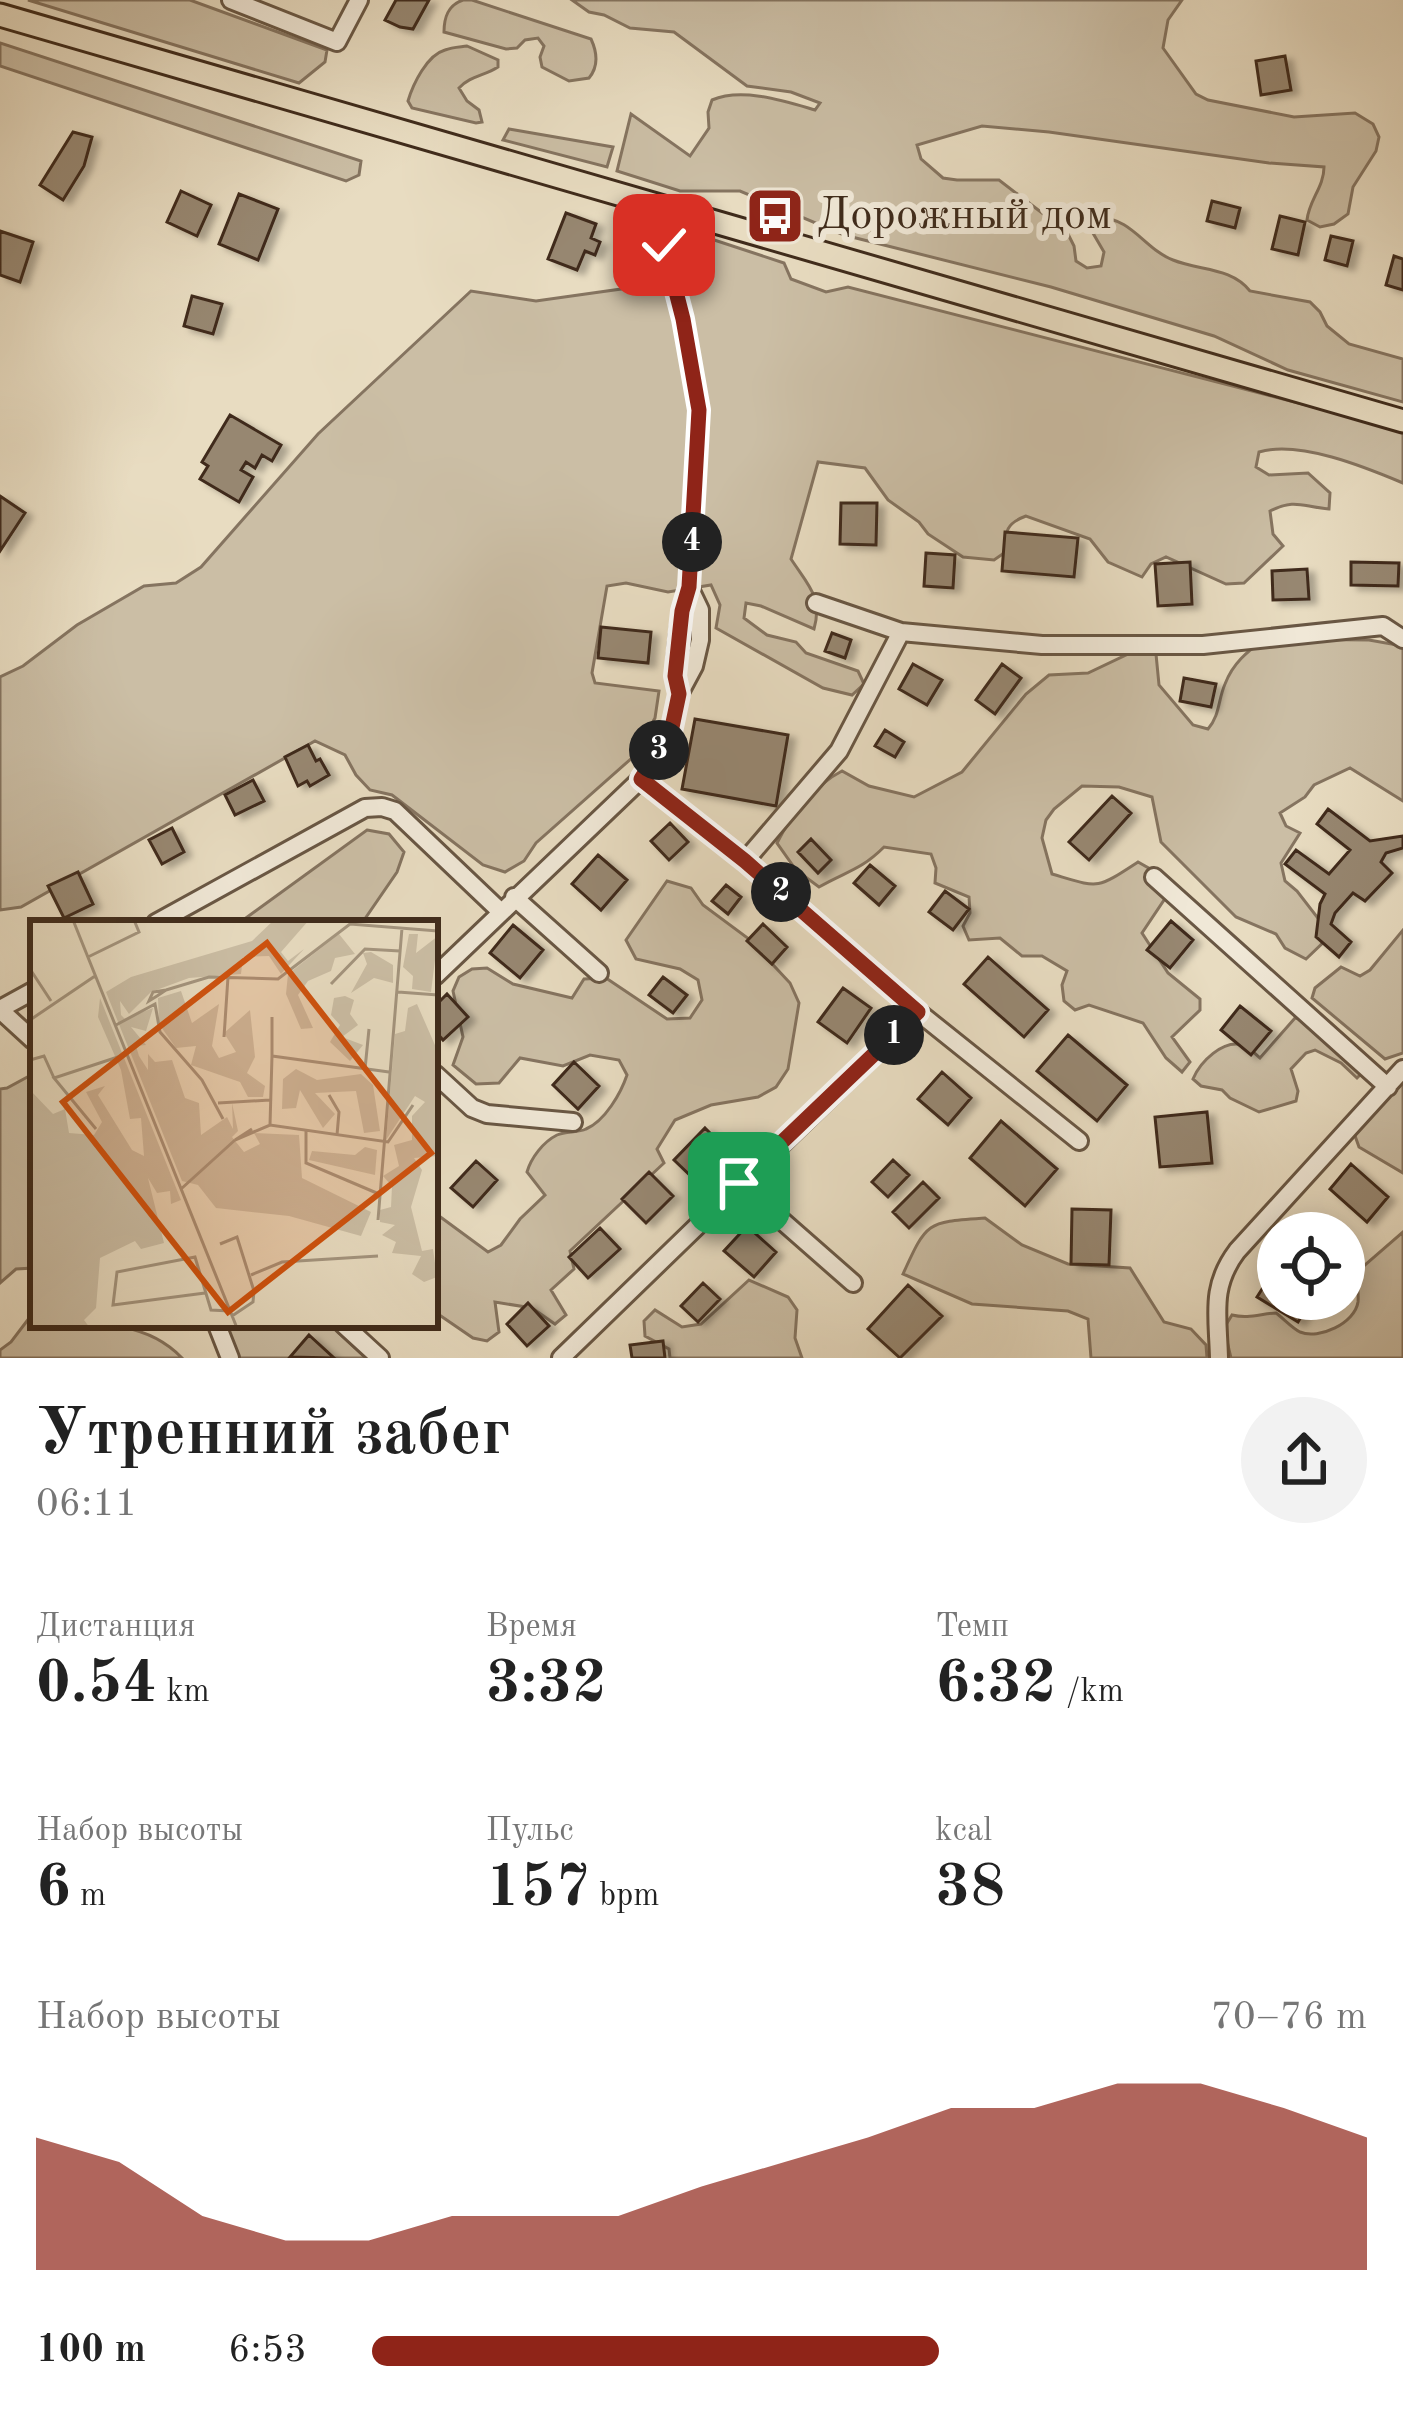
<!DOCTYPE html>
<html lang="ru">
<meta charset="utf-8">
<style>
body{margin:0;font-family:"Old Standard TT",serif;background:#f2f2f2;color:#222;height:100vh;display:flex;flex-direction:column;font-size:45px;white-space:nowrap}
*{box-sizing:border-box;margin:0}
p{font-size:39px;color:#767676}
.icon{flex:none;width:66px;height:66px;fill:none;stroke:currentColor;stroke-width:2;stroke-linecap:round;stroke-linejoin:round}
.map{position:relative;height:1358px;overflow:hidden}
.panel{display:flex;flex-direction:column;background:#fff;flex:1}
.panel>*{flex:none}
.buttons{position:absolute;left:1257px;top:1212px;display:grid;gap:24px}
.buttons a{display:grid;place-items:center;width:108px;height:108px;border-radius:50%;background:#fff;box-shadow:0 6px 30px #0003;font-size:60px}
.pin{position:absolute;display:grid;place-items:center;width:102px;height:102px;color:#fff;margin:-51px;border-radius:24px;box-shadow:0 6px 18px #0006}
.km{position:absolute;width:60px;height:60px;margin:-30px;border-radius:50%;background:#222;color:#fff;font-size:33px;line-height:60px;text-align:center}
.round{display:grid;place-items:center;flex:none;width:126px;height:126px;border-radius:63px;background:#f2f2f2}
.headline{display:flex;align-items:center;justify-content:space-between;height:204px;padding:0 36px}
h1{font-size:66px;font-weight:800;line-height:90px}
.metrics{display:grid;grid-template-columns:repeat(3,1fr);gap:18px;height:204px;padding:12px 36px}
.metrics div{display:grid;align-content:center}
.metrics b{font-size:60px;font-weight:800}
.metrics small{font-size:33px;font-weight:400}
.metrics p{font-size:33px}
.chart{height:336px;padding:24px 36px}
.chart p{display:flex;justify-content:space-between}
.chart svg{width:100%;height:216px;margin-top:12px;fill:#8f2418;opacity:.7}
ul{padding:0 36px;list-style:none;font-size:39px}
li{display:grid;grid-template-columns:192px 144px 1fr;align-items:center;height:90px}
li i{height:30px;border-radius:15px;background:#8f2418}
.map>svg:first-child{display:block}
.green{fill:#cbbea5;stroke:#857460;stroke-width:3}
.building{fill:#978771;stroke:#3f2b1b;stroke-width:3;filter:url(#shadow)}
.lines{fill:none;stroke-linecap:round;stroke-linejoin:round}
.minor-casing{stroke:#695744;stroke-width:22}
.major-casing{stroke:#3f2b1b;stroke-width:27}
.minor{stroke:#f0e8d7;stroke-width:16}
.major{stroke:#e8dcc1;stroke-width:21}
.route-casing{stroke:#fff;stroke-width:24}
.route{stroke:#8f2418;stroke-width:15}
.labels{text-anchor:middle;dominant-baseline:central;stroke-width:12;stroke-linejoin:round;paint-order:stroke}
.poi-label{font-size:45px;fill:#3f2b1b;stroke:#f0e8d7;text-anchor:start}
.inset-road{fill:none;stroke:#a4957f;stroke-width:3}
.view{fill:#cf520e;fill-opacity:0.15;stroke:#cf520e;stroke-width:6}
.inset-edge{fill:none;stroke:#3f2b1b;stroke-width:6}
</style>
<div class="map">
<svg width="1403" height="1358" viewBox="0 0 1403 1358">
<defs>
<filter id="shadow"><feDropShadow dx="7" dy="4" stdDeviation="3" flood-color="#0004"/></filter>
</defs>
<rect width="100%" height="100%" fill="#e8dcc1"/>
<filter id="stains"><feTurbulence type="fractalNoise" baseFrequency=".00167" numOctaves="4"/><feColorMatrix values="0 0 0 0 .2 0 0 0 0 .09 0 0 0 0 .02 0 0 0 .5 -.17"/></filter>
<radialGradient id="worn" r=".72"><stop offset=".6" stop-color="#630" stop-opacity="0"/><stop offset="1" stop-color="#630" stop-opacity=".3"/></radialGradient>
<path class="green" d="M 28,0 L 190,0 L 327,50 L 325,62 L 299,83 Z
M 463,0 L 472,0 L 591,39 C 597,52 599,66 589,78 L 569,81 L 542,67 L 540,57 L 544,46 L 538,38 L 525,40 L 517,48 L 506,49 L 444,32 C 444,17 448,5 463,0 Z
M 572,0 L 1182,0 L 1168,20 L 1163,48 L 1196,94 L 1208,100 L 1294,117 L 1355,113 L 1373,124 L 1379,137 L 1376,151 L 1353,187 L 1348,214 L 1334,224 L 1320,227 L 1307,220 C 1309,200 1324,187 1324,167 L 1269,163 L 1049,132 L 982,126 L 917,145 L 921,159 L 943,178 L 957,180 L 999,180 L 1067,232 L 1074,246 L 1076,261 L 1087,268 L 1101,266 L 1104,252 L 1090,228 L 1101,218 C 1131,218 1146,250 1173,260 C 1200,271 1231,267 1250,291 L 1310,302 L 1320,312 L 1327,326 L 1349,344 L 1403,359 L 1403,402 L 1288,370 L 1214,336 L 1051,287 L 844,235 L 740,191 L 680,191 L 617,171 L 631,114 L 690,156 L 709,128 L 708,112 L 712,100 C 742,87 784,101 815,110 L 820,103 L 791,92 L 747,86 L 674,32 L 630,28 L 604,15 L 589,12 Z
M 0,43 L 361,161 L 359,175 L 346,181 L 0,66 Z
M 467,46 L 498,60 L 498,67 C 484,76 470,76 459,88 L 467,101 L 479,110 L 482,122 L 476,123 L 412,108 L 408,101 C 413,84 427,55 445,50 C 452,47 460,47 467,46 Z
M 509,129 L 613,147 L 607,167 L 503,140 Z
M 693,233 L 784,263 L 791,279 L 826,292 L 848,287 L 1403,430 L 1403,483 C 1365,467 1299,440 1259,452 L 1256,467 L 1269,475 L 1308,473 L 1330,493 L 1329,509 C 1302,507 1296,498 1270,511 L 1273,534 L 1283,546 L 1244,583 L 1226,584 L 1166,557 L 1151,564 L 1142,577 L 1108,562 L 1090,539 L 1026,516 C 1007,523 1004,531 1007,551 L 994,560 L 963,557 L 928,534 L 919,522 L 888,500 L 865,468 L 818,462 L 791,559 C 808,585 823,597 814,629 L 761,606 L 746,603 L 744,618 L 767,635 L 796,642 L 806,653 L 858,671 L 864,684 L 852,695 L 823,688 L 716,628 L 720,605 L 711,585 L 668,592 L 626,583 L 607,586 L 592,673 L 595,683 L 659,691 L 655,718 L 633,757 L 536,843 L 524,861 L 505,872 L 483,865 L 392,795 L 370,790 L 356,775 L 345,755 L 315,741 L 21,907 L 0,910 L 0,677 L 23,666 L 77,625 L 144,586 L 176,583 L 201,567 L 318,434 L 471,291 L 536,301 L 628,288 L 652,262 L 673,267 Z
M 1264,639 L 1369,640 L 1403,646 L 1403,801 L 1350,768 L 1314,785 L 1305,797 L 1280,813 L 1286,826 L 1300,833 L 1281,863 L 1285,881 L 1297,891 L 1331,935 L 1306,959 L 1285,948 L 1276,934 L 1236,917 L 1161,842 L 1152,797 L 1119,787 L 1082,786 L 1054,809 L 1046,820 L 1042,838 L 1052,874 C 1100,888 1095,890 1138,862 L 1152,870 L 1170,891 L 1142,933 L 1168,973 L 1200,999 L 1200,1010 L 1172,1037 L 1190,1062 L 1182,1072 L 1166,1058 L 1143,1023 L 1089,1005 L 1075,1010 L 1064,1001 L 1062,985 L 1067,971 L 1042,956 L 1022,956 L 1000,938 L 969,940 L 963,926 L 970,913 L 969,897 L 935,883 L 936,868 L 931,854 L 884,847 C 861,870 847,871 819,887 L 796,870 L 777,843 C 790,817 816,784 842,771 L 869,786 L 914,797 L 962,772 L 1026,694 L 1049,675 L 1088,673 L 1143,647 L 1156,654 L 1159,685 L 1193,725 L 1208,729 C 1220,715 1218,700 1225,684 C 1233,663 1247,652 1264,639 Z
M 367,830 L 389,834 L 404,852 L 397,872 L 362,923 L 239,923 Z
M 667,881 L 691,888 L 703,905 L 749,939 L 790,983 L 799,1003 L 788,1069 L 776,1087 L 758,1097 L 711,1105 L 675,1120 L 657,1149 L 664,1163 L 570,1251 L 574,1269 L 551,1290 L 566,1315 L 555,1324 L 532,1308 L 495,1302 L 499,1332 L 487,1341 L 473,1338 L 435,1312 L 435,1213 L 488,1252 L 501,1245 L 520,1219 L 545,1195 L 527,1172 C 531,1158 543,1142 557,1135 C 566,1131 578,1133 586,1129 C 605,1121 621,1093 627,1075 L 619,1060 L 590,1055 L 563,1066 L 520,1058 L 499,1083 L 476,1084 L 453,1065 L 463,1037 L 453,991 L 459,977 L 472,969 L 487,968 L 513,984 L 572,998 L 584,979 L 606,978 L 667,1019 L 690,1018 L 702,1000 L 698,980 L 680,969 L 636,959 L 626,940 Z
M 1403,930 L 1403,1053 L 1385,1059 L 1312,998 L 1315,988 L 1341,967 L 1360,976 L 1370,970 Z
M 1295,1018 L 1315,1019 L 1364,1071 L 1357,1078 L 1341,1063 L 1315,1050 L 1306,1053 L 1291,1069 L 1298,1091 L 1296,1101 L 1259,1112 L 1230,1098 L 1222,1090 L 1201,1086 L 1193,1079 C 1200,1062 1223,1039 1243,1045 C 1249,1047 1254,1053 1260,1058 Z
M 33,1074 L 33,1268 L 16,1269 L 0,1283 L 0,1089 L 7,1088 Z
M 1403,1082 L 1403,1173 L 1359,1147 L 1354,1133 L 1362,1120 Z
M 985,1218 L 1022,1245 L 1068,1264 L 1130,1268 L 1164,1322 L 1191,1329 L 1206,1345 L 1207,1358 L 1091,1358 L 1088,1319 L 1068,1311 L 972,1304 L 903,1274 C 927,1221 927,1222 985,1218 Z
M 1403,1232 L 1403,1358 L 1231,1358 L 1224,1328 L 1232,1315 C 1248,1319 1260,1314 1276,1313 C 1284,1319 1292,1328 1300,1332 C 1319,1340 1355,1323 1358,1302 C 1359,1292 1356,1282 1358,1271 Z
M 749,1280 L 788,1297 L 797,1310 L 795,1338 L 802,1358 L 670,1358 L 669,1349 L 645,1336 L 644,1321 L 655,1310 L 682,1327 L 701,1324 Z
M 33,1313 L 33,1325 C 86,1325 142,1316 182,1358 L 0,1358 L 0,1350 L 11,1342 Z
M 223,1325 L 330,1325 L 366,1358 L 236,1358 Z"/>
<path class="building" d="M 396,0 L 429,0 L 413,29 L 400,27 L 385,20 Z
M 1285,56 L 1291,90 L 1261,95 L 1256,61 Z
M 73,132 L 92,137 L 84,166 L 63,200 L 40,185 Z
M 181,191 L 211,205 L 197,236 L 167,222 Z
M 239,194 L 278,209 L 258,260 L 219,244 Z
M 1212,201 L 1240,208 L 1235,228 L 1207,221 Z
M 566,213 L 596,224 L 591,238 L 600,242 L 595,255 L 585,251 L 577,270 L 548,259 Z
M 1280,216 L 1305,222 L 1298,255 L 1272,249 Z
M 0,231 L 33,242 L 20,282 L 0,275 Z
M 1331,236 L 1353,241 L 1347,266 L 1325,260 Z
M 1394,256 L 1403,259 L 1403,290 L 1386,285 Z
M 192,296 L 222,304 L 213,334 L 184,326 Z
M 230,415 L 281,445 L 272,461 L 262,455 L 255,468 L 246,462 L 241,470 L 253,477 L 239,502 L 200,479 L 208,466 L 202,462 Z
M 0,496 L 25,513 L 0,551 Z
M 841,503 L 877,503 L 876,545 L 840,544 Z
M 1005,532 L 1078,538 L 1074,577 L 1002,571 Z
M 926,553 L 955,555 L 953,588 L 924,586 Z
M 1190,562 L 1192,604 L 1158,606 L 1155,564 Z
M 1351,562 L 1399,563 L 1398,586 L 1351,585 Z
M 1307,569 L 1309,599 L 1273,600 L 1272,571 Z
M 601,627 L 651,632 L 648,663 L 598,658 Z
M 832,633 L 851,640 L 845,658 L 825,651 Z
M 913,664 L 942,680 L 927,705 L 899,689 Z
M 1002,664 L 1021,678 L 995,714 L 976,700 Z
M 1184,678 L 1216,684 L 1211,707 L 1180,701 Z
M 695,719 L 788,735 L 776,806 L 682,789 Z
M 885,730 L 904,742 L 895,757 L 875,746 Z
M 308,745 L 316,761 L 320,759 L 329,775 L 310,786 L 307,781 L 298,786 L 285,757 Z
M 253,780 L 264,801 L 235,815 L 225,795 Z
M 1112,796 L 1131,813 L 1089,860 L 1069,842 Z
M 1328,809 L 1370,841 L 1403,836 L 1403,848 L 1386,853 L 1381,862 L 1392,873 L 1365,901 L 1353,893 L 1335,913 L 1331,924 L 1351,942 L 1339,957 L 1316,937 L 1320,904 L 1325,894 L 1285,864 L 1296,850 L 1329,874 L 1350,850 L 1317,824 Z
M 670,823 L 688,842 L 669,860 L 651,841 Z
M 172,828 L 184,852 L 162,864 L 149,840 Z
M 811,839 L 831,860 L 818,873 L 798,852 Z
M 598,855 L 627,880 L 601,910 L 572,884 Z
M 870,865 L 895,886 L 879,905 L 854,883 Z
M 78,872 L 93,904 L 64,918 L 48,886 Z
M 726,885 L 741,897 L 728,914 L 712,901 Z
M 945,891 L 969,909 L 953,930 L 929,912 Z
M 1171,921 L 1193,940 L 1170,968 L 1147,950 Z
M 763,924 L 787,947 L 772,964 L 747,941 Z
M 513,925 L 543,950 L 520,978 L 490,953 Z
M 988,957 L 1048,1010 L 1024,1037 L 964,984 Z
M 663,977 L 687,995 L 673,1013 L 649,995 Z
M 843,988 L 871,1008 L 847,1043 L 818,1022 Z
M 447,994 L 468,1017 L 443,1040 L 435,1031 L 435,1006 Z
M 1240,1006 L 1271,1031 L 1251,1055 L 1221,1030 Z
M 1068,1035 L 1127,1085 L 1097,1121 L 1037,1071 Z
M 574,1062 L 599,1086 L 578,1109 L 553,1085 Z
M 942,1072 L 971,1098 L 948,1125 L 918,1099 Z
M 1207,1112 L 1212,1163 L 1160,1167 L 1155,1117 Z
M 1001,1121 L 1057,1169 L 1025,1206 L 970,1158 Z
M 705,1128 L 728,1151 L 697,1182 L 674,1160 Z
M 893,1160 L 909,1175 L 888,1197 L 872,1182 Z
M 476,1161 L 497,1180 L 473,1207 L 451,1188 Z
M 1351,1164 L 1388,1197 L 1367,1222 L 1330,1189 Z
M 649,1172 L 673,1196 L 646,1223 L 622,1199 Z
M 923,1182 L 939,1198 L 909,1228 L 893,1212 Z
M 1072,1209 L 1111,1210 L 1109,1265 L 1071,1264 Z
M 747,1226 L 776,1252 L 754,1277 L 724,1251 Z
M 600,1228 L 620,1249 L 588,1278 L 569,1257 Z
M 1278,1264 L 1278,1299 L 1312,1299 L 1298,1322 L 1257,1297 Z
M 703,1283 L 720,1299 L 698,1322 L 681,1306 Z
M 908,1285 L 942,1316 L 900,1358 L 868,1329 Z
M 528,1303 L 549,1326 L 527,1346 L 507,1324 Z
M 309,1335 L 334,1358 L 290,1357 Z
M 663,1341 L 665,1358 L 632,1358 L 630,1345 Z"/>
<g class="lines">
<g class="minor-casing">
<path id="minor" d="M 231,0 L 337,42 L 359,0
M 662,206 L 664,245 L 683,319 L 699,410 L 689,587
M 816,603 L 901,632 L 1042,645 L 1203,645 L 1383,626 L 1403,639
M 745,861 L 839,751 L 901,632
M 1154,877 L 1388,1087
M 514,897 L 599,973
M 156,923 L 365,808 L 382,807 L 395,811 L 500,911
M 435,976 L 641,779 L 671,732 L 679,694 L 694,666 L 700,640 L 700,610 L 689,587 C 680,616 672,665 679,694
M 0,1009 L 33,991
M 0,1010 L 33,1040
M 918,1012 L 1079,1141
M 435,1074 L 472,1108 L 487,1114 L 573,1122
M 739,1183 L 853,1283
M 217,1325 L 230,1358
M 344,1325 L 380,1358
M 561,1358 L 918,1012 L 745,861 L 641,779
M 1219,1358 C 1218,1315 1210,1287 1237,1251 L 1403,1069"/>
</g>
<g class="major-casing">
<path id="major" d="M 0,15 L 1403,421"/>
</g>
<use href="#minor" class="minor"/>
<use href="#major" class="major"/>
</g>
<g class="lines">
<g class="route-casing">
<path id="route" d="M 664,245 L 683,319 L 699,410 L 689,587 L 682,611 L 675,676 L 679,694 L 671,732 L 641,779 L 745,861 L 918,1012 L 739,1183"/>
</g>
<use href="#route" class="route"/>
</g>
<defs>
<g id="bus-square" transform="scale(3)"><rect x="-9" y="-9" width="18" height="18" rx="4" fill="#8f2418" stroke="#f0e8d7"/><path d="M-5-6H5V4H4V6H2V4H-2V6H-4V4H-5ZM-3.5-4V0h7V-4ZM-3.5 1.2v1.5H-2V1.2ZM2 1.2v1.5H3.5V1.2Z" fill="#fff"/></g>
</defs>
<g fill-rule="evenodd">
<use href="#bus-square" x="775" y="216"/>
</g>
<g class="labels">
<g class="poi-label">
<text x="817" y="216">Дорожный дом</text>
</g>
</g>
<g transform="translate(30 920)">
<rect width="408" height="408" fill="#e8dcc1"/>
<path d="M 244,0 L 279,0 L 251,32 L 258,41 L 274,29 L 251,54 L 239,36 L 213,37 L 211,54 L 159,58 L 121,72 L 99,94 L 90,81 L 91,95 L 95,99 L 123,88 L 116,111 L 101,107 L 116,125 L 106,126 L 109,136 L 118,150 L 118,134 L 125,142 L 142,140 L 155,178 L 169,183 L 171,215 L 197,197 L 203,209 L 202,183 L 208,211 L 202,217 L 214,232 L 230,224 L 224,213 L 269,215 L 272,258 L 341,292 L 331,316 L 259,296 L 186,288 L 168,265 L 152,261 L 76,72 L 101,57 L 222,21 ZM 309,14 L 325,34 L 305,38 L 301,51 L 278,61 L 268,75 L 283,108 L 271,109 L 256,74 L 258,54 ZM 379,14 L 388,14 L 386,33 L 408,16 L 401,72 L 382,69 L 383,56 L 373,47 ZM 341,32 L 363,45 L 363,63 L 344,58 L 321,73 L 337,44 L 333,33 ZM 151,71 L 162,103 L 189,84 L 182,126 L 189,138 L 206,132 L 194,113 L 220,90 L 225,137 L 217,153 L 235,166 L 233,177 L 218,177 L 210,162 L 161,145 L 166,126 L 146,128 L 129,104 L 128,78 ZM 315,76 L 324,80 L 320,94 L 328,105 L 312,117 L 333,125 L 320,141 L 300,122 L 310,105 L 301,95 L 304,78 ZM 70,78 L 151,280 L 141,284 L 140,271 L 127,273 L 118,258 L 134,323 L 111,329 L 105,321 L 70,338 L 66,388 L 54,400 L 60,408 L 0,408 L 0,170 L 23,194 L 35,189 L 39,213 L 64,215 L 72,202 L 56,172 L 75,166 L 68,175 L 102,230 L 114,236 L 111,198 L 100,199 L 91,150 L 68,97 ZM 387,84 L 408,132 L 408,236 L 384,238 L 392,250 L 381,287 L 392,331 L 403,329 L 407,357 L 394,362 L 382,354 L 391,336 L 362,333 L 366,322 L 352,315 L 365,305 L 350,302 L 350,290 L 361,287 L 362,266 L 353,256 L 369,246 L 364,225 L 382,220 L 382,196 L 395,182 L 385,176 L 356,220 L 365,114 L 375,111 L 378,88 ZM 266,149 L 287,160 L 331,154 L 343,165 L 350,211 L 334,213 L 326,171 L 285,173 L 305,194 L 293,208 L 270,170 L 266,188 L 252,189 L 253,159 ZM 335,227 L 347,230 L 345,255 L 279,240 L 282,231 L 325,235 Z" fill="#cbbea5"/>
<path class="inset-road" d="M 43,0 L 207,408M 58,37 L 109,12 L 104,0M 0,49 L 21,81M 301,64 L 335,29 L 370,31M 136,70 L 179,57 L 248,59 L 320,4 L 408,11M 136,70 L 127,76 L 119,81 L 123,72 ZM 368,72 L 408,75M 0,100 L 65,56M 86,105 L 125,84 L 130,112 L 172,160 L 193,199M 194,117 L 198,57M 242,136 L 242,97M 0,140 L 14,136 L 24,158M 335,149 L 339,109M 299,175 L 309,192 L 307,215M 188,183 L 240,180M 240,205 L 242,136 L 359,152M 66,209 L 24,158 L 97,134M 222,209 L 205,220 L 240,205 L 358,222 L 383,185M 276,211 L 276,243 L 349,274M 151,269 L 205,220M 348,300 L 372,8M 190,324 L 207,317 L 224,371 L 223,382 L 202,396M 221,355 L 252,342 L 348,336M 175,373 L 83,385 L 87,352 L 165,337 L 181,390 L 200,391"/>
<path class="view" d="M 237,23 L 401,233 L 198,392 L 33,182 Z"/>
<rect width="408" height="408" class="inset-edge"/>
</g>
<rect width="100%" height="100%" filter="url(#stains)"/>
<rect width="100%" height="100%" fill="url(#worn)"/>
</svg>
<div class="buttons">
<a><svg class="icon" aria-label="locate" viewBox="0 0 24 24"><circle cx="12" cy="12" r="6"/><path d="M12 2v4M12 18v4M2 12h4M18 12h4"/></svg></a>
</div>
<div class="pin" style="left:739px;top:1183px;background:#1e9e55"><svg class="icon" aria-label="arrive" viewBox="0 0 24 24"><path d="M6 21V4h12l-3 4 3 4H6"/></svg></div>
<div class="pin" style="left:664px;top:245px;background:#d93025"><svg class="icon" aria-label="check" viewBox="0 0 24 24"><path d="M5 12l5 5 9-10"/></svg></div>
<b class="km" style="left:894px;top:1035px">1</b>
<b class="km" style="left:781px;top:892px">2</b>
<b class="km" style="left:659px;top:750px">3</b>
<b class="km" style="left:692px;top:542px">4</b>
</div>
<section class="panel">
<div class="headline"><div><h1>Утренний забег</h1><p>06:11</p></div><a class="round"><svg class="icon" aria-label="share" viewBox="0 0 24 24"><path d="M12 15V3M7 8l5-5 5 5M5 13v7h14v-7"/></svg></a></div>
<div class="metrics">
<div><p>Дистанция</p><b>0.54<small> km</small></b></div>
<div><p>Время</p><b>3:32</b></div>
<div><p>Темп</p><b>6:32<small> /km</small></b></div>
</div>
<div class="metrics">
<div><p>Набор высоты</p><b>6<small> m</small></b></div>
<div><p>Пульс</p><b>157<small> bpm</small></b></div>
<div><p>kcal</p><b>38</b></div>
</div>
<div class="chart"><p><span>Набор высоты</span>70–76 m</p>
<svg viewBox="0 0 160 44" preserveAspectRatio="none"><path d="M0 44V17L10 22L20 33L30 38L40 38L50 33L60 33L70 33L80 27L90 22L100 17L110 11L120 11L130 6L140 6L150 11L160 17V44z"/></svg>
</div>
<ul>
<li><b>100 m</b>6:53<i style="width:57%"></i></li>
</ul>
</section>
